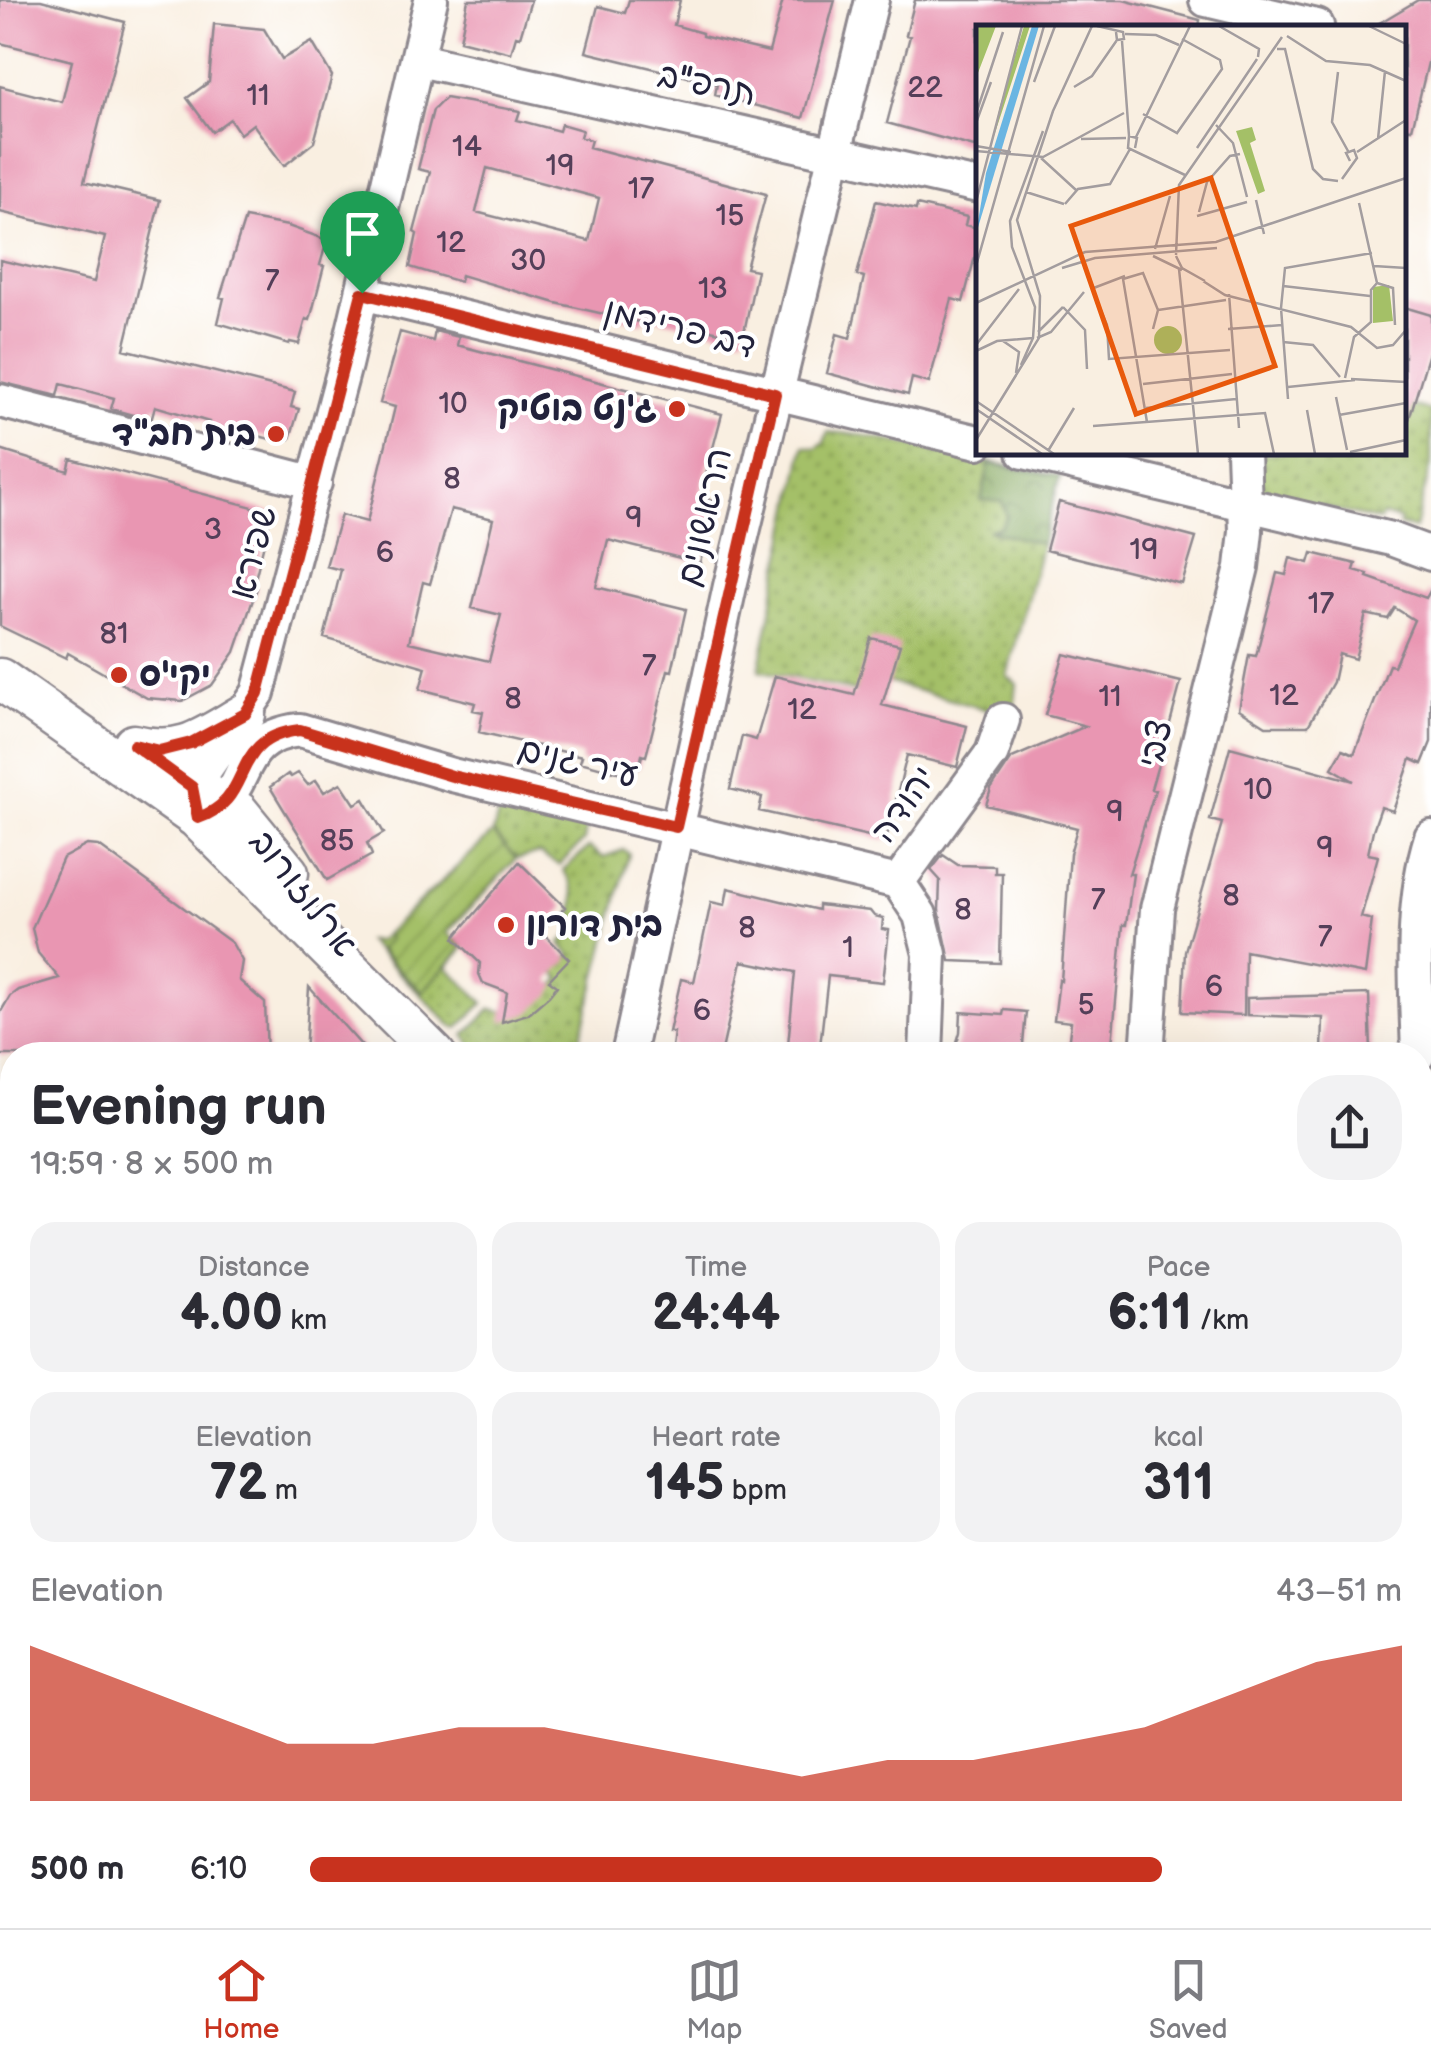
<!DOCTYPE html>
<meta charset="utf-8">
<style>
body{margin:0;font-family:"Balsamiq Sans","Playpen Sans Hebrew",sans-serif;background:#f2f2f3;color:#2b2b33;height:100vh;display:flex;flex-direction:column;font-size:38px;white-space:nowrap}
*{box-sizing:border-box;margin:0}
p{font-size:32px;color:#7c7c81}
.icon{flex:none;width:55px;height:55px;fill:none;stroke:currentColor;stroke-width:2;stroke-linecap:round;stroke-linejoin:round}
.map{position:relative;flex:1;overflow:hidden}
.sheet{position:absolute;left:0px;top:1042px;width:1432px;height:888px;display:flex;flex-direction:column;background:#fff;border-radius:40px 40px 0 0;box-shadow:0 10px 40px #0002}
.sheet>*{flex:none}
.pin{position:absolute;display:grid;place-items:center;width:85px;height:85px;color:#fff;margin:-102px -42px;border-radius:50% 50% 50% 0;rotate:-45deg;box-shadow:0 0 10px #0007}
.pin .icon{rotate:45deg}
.round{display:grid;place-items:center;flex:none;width:105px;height:105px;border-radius:40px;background:#f2f2f3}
.summary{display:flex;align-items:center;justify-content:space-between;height:170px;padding:0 30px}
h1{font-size:55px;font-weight:600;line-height:75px}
.stats{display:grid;grid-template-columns:repeat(3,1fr);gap:15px;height:170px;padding:10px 30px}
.stats div{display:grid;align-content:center;border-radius:25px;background:#f2f2f3;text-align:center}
.stats b{font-size:50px;font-weight:600}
.stats small{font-size:28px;font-weight:400}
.stats p{font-size:28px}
.chart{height:280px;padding:20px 30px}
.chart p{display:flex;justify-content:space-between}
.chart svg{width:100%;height:180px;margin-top:10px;fill:#c8321e;opacity:.7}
ul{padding:0 30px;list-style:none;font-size:32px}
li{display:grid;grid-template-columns:160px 120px 1fr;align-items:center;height:75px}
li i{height:25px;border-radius:12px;background:#c8321e}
.tabs{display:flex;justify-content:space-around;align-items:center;height:140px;border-top:2px solid #e1e1e2;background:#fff;font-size:28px;color:#7c7c81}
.tabs a{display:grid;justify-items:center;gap:5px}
.tabs .on{color:#c8321e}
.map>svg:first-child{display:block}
.grass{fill:url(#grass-dots);stroke:#637151;stroke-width:2.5}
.forest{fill:url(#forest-crowns);stroke:#52644c;stroke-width:2.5}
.garden{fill:url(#garden-furrows);stroke:#637151;stroke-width:2.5}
.building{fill:#e996b2;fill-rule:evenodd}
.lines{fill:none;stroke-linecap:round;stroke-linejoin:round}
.tertiary-tunnel{stroke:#cec6c0;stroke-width:40;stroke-dasharray:40 20;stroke-linecap:butt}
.pedestrian-casing{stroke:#8e888e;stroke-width:28}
.minor-casing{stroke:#8e888e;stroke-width:38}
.tertiary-casing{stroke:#8e888e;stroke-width:45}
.primary-casing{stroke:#8e888e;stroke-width:55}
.pedestrian{stroke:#fff;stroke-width:22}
.minor{stroke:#fff;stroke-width:32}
.tertiary{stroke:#fff;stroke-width:40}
.primary{stroke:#fff;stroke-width:50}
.route-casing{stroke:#fff;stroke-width:20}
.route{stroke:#c8321e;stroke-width:12}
.poi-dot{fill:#c8321e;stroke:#fff;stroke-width:4}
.labels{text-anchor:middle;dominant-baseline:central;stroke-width:8;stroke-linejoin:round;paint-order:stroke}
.number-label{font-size:30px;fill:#543f59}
.street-label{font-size:35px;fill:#22223b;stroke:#fff}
.poi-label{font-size:35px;font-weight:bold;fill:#22223b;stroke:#fff;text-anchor:end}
.inset-road{fill:none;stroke:#a39d9f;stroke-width:2.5}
.view{fill:#e8590c;fill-opacity:0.15;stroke:#e8590c;stroke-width:5}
.inset-edge{fill:none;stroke:#22223b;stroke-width:5}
</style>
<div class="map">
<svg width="1431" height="1928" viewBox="0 0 1431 1928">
<defs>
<pattern id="grass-dots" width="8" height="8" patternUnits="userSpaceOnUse" patternTransform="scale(2.5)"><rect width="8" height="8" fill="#a4c067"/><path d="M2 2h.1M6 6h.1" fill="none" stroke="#859c56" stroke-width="1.8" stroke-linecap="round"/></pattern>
<pattern id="forest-crowns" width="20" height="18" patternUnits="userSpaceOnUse" patternTransform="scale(2.5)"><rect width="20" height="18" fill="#83a65c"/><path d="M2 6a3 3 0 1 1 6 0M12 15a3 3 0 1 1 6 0" fill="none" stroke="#6b874d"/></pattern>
<pattern id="garden-furrows" width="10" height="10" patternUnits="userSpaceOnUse" patternTransform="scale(2.5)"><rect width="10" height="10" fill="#a4c067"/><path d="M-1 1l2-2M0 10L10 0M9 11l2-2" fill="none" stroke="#859c56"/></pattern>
</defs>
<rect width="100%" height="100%" fill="#fff"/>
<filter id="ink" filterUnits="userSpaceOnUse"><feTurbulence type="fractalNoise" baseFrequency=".01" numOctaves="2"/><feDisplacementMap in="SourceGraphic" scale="20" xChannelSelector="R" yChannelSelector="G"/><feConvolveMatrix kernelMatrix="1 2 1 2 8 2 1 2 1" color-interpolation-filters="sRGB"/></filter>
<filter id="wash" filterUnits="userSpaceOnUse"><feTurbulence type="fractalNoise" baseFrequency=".0048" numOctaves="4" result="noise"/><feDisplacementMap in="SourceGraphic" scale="40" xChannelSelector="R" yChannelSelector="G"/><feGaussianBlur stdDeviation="2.25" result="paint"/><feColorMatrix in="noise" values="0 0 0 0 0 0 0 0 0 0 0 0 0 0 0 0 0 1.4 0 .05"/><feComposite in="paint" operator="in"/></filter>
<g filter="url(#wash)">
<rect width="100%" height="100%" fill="#f9efe1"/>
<path class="grass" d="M 1404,404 L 1431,411 L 1431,464 L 1415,529 L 1399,525 L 1400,520 L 1382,515 L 1380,521 L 1262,492 L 1255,486 L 1258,453 L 1404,452 Z
M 828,432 L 856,434 L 1060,476 L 1007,676 L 1017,684 L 1013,717 L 869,677 L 863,693 L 759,670 L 804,446 L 816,448 L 824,442 Z
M 501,803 L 587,822 L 584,841 L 559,865 L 539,853 L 516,859 L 493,833 Z
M 589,847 L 603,857 L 624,850 L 629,854 L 576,1055 L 478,1055 L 465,1035 L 491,1009 C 523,1019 540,1000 561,979 L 554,971 L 571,955 L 560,944 L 577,927 L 570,920 C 577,902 575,886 563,870 Z
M 385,934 L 422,992 L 463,948 L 447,967 L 484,1003 L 458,1028 L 453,1027 L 367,941 L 378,941 Z"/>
<path class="forest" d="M 989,464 L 1060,476 L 1042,544 L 988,530 L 1000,527 L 1007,516 L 1002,502 L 981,500 Z"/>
<path class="garden" d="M 493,833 L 516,859 L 447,933 L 463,948 L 422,992 L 379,950 L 389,939 L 385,934 Z"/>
<g id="blocks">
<path class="building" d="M 0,0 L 41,0 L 125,22 L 84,182 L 160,200 L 124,349 L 295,392 L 291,407 L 299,409 L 290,439 L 282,437 L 281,442 L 255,435 L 253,442 L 208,428 L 209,422 L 155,406 L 151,420 L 111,409 L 114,398 L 61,384 L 58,396 L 0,382 L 0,260 L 94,282 L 105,237 L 0,212 L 0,86 L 62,102 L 72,61 L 0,43 Z
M 468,0 L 531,0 L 520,37 L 516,36 L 511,53 L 460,40 Z
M 629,0 L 680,0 L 674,25 L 702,33 L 702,36 L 769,52 L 783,0 L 835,0 L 803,118 L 715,95 L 717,84 L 586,52 L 598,6 L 625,13 Z
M 915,0 L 1123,0 L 1200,20 L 1199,28 L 978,28 L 978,148 L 887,123 L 910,36 L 906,35 Z
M 1418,0 L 1431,0 L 1431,50 L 1412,129 L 1404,128 L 1404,28 L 1371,28 Z
M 214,24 L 264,29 L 282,59 L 312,42 L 332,76 L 314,142 L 284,166 L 253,124 L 240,134 L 230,119 L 212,132 L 187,98 L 209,82 Z
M 445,98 L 520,111 L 517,120 L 559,131 L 561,124 L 582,130 L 580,137 L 591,140 L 589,147 L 766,194 L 746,268 L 757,270 L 743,337 L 645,316 L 643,323 L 556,303 L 461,275 L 460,282 L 410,267 L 417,234 L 414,232 L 430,172 L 418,169 L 433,110 ZM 487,168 L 599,198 L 589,241 L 476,212 Z
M 876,201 L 916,210 L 917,205 L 967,217 L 965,225 L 978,228 L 978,245 L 963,302 L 952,299 L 929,383 L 912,378 L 908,395 L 827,373 L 837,334 L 850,338 L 864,277 L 857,275 Z
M 245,218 L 288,226 L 327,240 L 320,265 L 324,266 L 310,320 L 306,319 L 299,344 L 290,342 L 289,344 L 218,323 L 224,298 L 220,297 Z
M 1404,307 L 1431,315 L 1431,346 L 1409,419 L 1404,419 Z
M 435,331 L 459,337 L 457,345 L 722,414 L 700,497 L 714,501 L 700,563 L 608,540 L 596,587 L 686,609 L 672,671 L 668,670 L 646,756 L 642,755 L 639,768 L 634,767 L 632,776 L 580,762 L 582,756 L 479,732 L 483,712 L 473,710 L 475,703 L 420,689 L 426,667 L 324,638 L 341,570 L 326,566 L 341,515 L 367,522 L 395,407 L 380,403 L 400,332 L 433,341 ZM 451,509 L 493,519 L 472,608 L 501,615 L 489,661 L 409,642 L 423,582 L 430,584 Z
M 0,450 L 68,471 L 71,459 L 272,512 L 253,587 L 257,588 L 235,652 L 212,685 L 182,701 L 147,698 L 68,653 L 66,658 L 0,626 Z
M 1059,502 L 1196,538 L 1182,584 L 1046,550 Z
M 1312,553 L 1356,564 L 1354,570 L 1368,574 L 1367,577 L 1426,598 L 1431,589 L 1431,742 L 1422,764 L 1411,759 L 1393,811 L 1381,807 L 1373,830 L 1368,854 L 1378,856 L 1361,917 L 1372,920 L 1365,974 L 1245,951 L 1244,1015 L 1182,1012 L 1185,951 L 1222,823 L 1210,820 L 1230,747 L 1354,781 L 1332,768 L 1343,749 L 1354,754 L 1389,665 L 1394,666 L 1414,620 L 1395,608 L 1388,619 L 1366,614 L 1355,659 L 1339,654 L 1333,682 L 1308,726 L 1266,726 L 1239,709 L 1249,655 L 1256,656 L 1277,573 L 1286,575 L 1290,558 L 1309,563 Z
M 871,638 L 900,645 L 882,705 L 967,726 L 957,767 L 907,755 L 886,840 L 759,811 L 762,797 L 730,789 L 742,736 L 756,740 L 775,676 L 854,695 Z
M 1064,654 L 1181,682 L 1169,727 L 1162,727 L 1168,730 L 1151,789 L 1155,790 L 1129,874 L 1133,874 L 1126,925 L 1123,925 L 1111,1055 L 1067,1055 L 1071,1022 L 1054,1020 L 1059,980 L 1061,981 L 1070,854 L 1077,828 L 986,805 L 991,789 L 1012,758 L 1086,726 L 1045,715 Z
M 298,773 L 308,785 L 316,780 L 324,792 L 341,783 L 355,804 L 364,799 L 384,833 L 367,843 L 372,855 L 327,880 L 270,787 L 288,774 L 291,777 Z
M 87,845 L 99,846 L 232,943 L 242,961 L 239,980 L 265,1003 L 267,1055 L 0,1055 L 0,1013 L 10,996 L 18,990 L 59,978 L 38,953 L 32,928 L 63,858 Z
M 943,855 L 958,865 L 995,866 L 995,873 L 1002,873 L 1000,963 L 950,961 L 939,910 L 940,880 L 931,870 Z
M 519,862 L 565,907 L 541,931 L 569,959 L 549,980 L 557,986 L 549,996 L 528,1014 L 502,1022 L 507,992 L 483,983 L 479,974 L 480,963 L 454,938 Z
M 728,888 L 818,910 L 818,905 L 870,911 L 874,916 L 883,918 L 882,929 L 889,930 L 883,982 L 828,976 L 819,1055 L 787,1055 L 795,972 L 742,961 L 721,1055 L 671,1055 L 674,1032 L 669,1032 L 681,979 L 694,982 L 711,902 L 725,905 Z
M 309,987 L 370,1055 L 305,1055 Z
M 1369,994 L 1371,1052 L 1322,1054 L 1323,1018 L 1247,1015 L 1247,998 Z
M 1004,1010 L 1026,1012 L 1022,1055 L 953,1055 L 960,1032 L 961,1012 L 1003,1015 Z"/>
</g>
</g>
<g filter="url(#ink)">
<use href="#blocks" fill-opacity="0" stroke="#8e888e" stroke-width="2.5"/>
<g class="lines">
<path class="tertiary-tunnel" d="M 1362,1918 L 1362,1928
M 1396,1918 L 1397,1928"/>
<g class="pedestrian-casing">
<path id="pedestrian" d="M 1420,1247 L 1431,1247"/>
</g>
<g class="minor-casing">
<path id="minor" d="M 431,0 L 345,365 L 258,693 L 193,787 L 197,818 C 257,799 226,738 300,730 L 452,775 L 898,882
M 1206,0 L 1317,26
M 419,60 L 978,186
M 362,293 L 978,442
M 0,401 L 315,483
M 1024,452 L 1391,539 L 1431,554
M 628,1055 L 730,586 L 872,0
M 926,1055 L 930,954 L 920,915 L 898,882 L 992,753 L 1003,720
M 1147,1055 L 1157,909 L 1242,567 L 1246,531 L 1243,452
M 1418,1055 C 1416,983 1409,907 1431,837
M 1420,1097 L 1431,1231
M 0,1571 L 12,1571"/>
</g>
<g class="tertiary-casing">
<path id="tertiary" d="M 0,679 L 197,818 L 435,1055
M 134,745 C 182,757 204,738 245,714
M 175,774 L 238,812 L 288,873
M 1420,1290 L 1431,1290
M 1420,1326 L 1431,1327
M 1420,1706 L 1431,1697
M 0,1879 L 12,1869
M 2,1928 L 18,1918"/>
</g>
<g class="primary-casing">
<path id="primary" d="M 0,1255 L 12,1255
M 0,1315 L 12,1316
M 1420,1572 L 1431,1572
M 1420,1649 L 1431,1649
M 333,1928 L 340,1918
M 405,1928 L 412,1918"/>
</g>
<use href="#pedestrian" class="pedestrian"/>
<use href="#minor" class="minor"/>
<use href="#tertiary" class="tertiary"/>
<use href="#primary" class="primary"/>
</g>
</g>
<g class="lines" filter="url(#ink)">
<g class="route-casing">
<path id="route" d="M 362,293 L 775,394 L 676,827 L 452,776 L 300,730 C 226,738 257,799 198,818 L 192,787 L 134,745 L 159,751 L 191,743 L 245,714 L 258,693 Z"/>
</g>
<use href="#route" class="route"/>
</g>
<g class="poi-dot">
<circle cx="677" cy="409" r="10"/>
<circle cx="276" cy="434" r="10"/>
<circle cx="119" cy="675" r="10"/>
<circle cx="506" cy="925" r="10"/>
</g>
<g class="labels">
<g class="number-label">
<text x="925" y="88">22</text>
<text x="258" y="96">11</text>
<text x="467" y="147">14</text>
<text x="560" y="166">19</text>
<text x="641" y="189">17</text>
<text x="730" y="216">15</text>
<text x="451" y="243">12</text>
<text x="528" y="261">30</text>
<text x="272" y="281">7</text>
<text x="713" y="289">13</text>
<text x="453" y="404">10</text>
<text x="452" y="479">8</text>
<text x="634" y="518">9</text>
<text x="213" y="530">3</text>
<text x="1144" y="550">19</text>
<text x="385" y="553">6</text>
<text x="1321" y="604">17</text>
<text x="114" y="634">81</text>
<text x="649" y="666">7</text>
<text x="1284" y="696">12</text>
<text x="1110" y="697">11</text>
<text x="513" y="699">8</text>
<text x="802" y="710">12</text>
<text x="1258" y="790">10</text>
<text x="1115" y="812">9</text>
<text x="337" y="841">85</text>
<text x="1325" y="848">9</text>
<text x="1231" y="896">8</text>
<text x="1098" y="900">7</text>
<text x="963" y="910">8</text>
<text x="747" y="928">8</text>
<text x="1325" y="937">7</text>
<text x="848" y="948">1</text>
<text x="1214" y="987">6</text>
<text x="1086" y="1005">5</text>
<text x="702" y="1011">6</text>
</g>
<g class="street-label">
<text transform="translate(707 85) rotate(12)">תרפ"ב</text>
<text transform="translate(680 329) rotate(14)">דב פרידמן</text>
<text transform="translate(705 517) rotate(-77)">הראשונים</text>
<text transform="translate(254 553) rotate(-75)">שפירא</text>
<text transform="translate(1156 744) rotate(-76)">צבי</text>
<text transform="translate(578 763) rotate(13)">עיר גנים</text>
<text transform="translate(904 805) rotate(-55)">יהודה</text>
<text transform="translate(303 894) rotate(52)">ארלוזורוב</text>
</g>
<g class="poi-label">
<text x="657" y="409">ג'נט בוטיק</text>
<text x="256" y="434">בית חב"ד</text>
<text x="139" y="675" text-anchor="start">יקי'ס</text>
<text x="526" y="925" text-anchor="start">בית דורון</text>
</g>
</g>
<g transform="translate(976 25)">
<rect width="430" height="430" fill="#f9efe1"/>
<path d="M 0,1 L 20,1 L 0,53 ZM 48,1 L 54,1 L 16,117 L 24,81 ZM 276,102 L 280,115 L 274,118 L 289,166 L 282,169 L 260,106 ZM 413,260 L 417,296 L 397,298 L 397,262 ZM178 315a14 14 0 1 1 28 0a14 14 0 1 1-28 0Z" fill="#a4c067"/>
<path d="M 56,1 L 63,1 L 0,209 L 10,148 Z" fill="#6ab5e2"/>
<path class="inset-road" d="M 121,1 L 147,7 L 148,14 L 141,15 L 140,7M 243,1 L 283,24 L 282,32M 393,1 L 430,19M 149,9 L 180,10 L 203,20M 311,11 L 350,36 L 394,40 L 430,56M 146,16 L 153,111M 301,24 L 309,24 L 337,144 L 347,154 L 362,156M 362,47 L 356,97 L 372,126M 58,57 L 79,1M 98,62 L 116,51 L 141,15M 0,89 L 27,7M 167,89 L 201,108 L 246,44 L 244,35 L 206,14M 0,98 L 15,57M 240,100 L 257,118 L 271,172M 160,112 L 214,1M 105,114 L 150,113M 402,114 L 409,46M 0,121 L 35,127M 159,123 L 161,113 L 153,111 L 152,123 L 209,150M 221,123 L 281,34M 0,126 L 67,132 L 148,88M 381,127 L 430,95M 65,133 L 100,165M 366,154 L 381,133 L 378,125 L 370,128 L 374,136M 50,167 L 88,179M 280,175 L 288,209M 0,177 L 46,1M 89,179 L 102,164 L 134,159 L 154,124M 223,187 L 231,157 L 254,131 L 264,129M 221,191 L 271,177M 179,224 L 194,171M 200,230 L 203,160 L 306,12M 177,231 L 206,245M 200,231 L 206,243 L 229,256M 0,241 L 68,1M 398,241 L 430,243M 86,243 L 119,233 L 241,223M 203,244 L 222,429M 227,256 L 249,270 L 375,302 L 401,323 L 417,320 L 430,305M 401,258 L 417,263 L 419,300M 307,261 L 394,271M 115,264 L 149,251M 117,266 L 131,300 L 133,334 L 254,325M 253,269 L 263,403M 0,278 L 109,227 L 240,217 L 430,153M 87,282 L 109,305 L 111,344M 182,285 L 250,275M 252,304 L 306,300M 62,307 L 87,282M 61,313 L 75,307 L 108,267M 27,316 L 43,327 L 40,348M 307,317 L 337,320 L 364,352M 0,320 L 43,264M 0,326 L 21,316 L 57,313M 45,340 L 57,313 L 59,282 L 36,222 L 34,196 L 67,106M 369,353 L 378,312 L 395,297 L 395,265 L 401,258 L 383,178M 375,354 L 430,357M 167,359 L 256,349M 312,362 L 379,355M 360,372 L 371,425M 312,374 L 305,283 L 309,243 L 396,228M 0,376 L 78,429M 170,383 L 260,374M 0,384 L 66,429M 331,385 L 339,429M 363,390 L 430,378M 171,397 L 147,254 L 167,248 L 182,285 L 177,304M 117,401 L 289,388 L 298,429M 0,415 L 63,313 L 64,271 L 41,195 L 77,86 L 116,1M 72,426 L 98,383M 374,427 L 430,415"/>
<path class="view" d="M 235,153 L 299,341 L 160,389 L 95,201 Z"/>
<rect width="430" height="430" class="inset-edge"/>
</g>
</svg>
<div class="pin" style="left:362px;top:293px;background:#1e9e55"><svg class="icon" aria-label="arrive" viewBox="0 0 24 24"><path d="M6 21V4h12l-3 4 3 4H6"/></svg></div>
<section class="sheet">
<div class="summary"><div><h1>Evening run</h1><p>19:59 · 8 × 500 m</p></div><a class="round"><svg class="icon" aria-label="share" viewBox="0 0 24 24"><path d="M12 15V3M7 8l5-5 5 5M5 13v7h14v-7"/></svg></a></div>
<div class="stats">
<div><p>Distance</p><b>4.00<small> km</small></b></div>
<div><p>Time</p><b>24:44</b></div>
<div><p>Pace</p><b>6:11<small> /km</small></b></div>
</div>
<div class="stats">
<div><p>Elevation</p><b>72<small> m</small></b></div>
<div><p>Heart rate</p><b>145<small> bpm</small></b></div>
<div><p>kcal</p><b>311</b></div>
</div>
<div class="chart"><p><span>Elevation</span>43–51 m</p>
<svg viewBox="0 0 160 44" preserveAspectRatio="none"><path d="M0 44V6L10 14L20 22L30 30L40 30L50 26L60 26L70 30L80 34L90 38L100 34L110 34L120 30L130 26L140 18L150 10L160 6V44z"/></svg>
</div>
<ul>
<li><b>500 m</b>6:10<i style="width:78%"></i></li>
</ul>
</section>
</div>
<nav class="tabs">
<a class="on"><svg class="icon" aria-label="home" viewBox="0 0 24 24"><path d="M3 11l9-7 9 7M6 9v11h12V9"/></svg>Home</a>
<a><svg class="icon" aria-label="map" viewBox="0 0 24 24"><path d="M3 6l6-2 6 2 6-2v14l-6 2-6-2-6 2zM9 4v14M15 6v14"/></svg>Map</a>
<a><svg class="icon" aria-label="saved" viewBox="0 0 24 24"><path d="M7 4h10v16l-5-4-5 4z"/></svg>Saved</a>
</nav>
